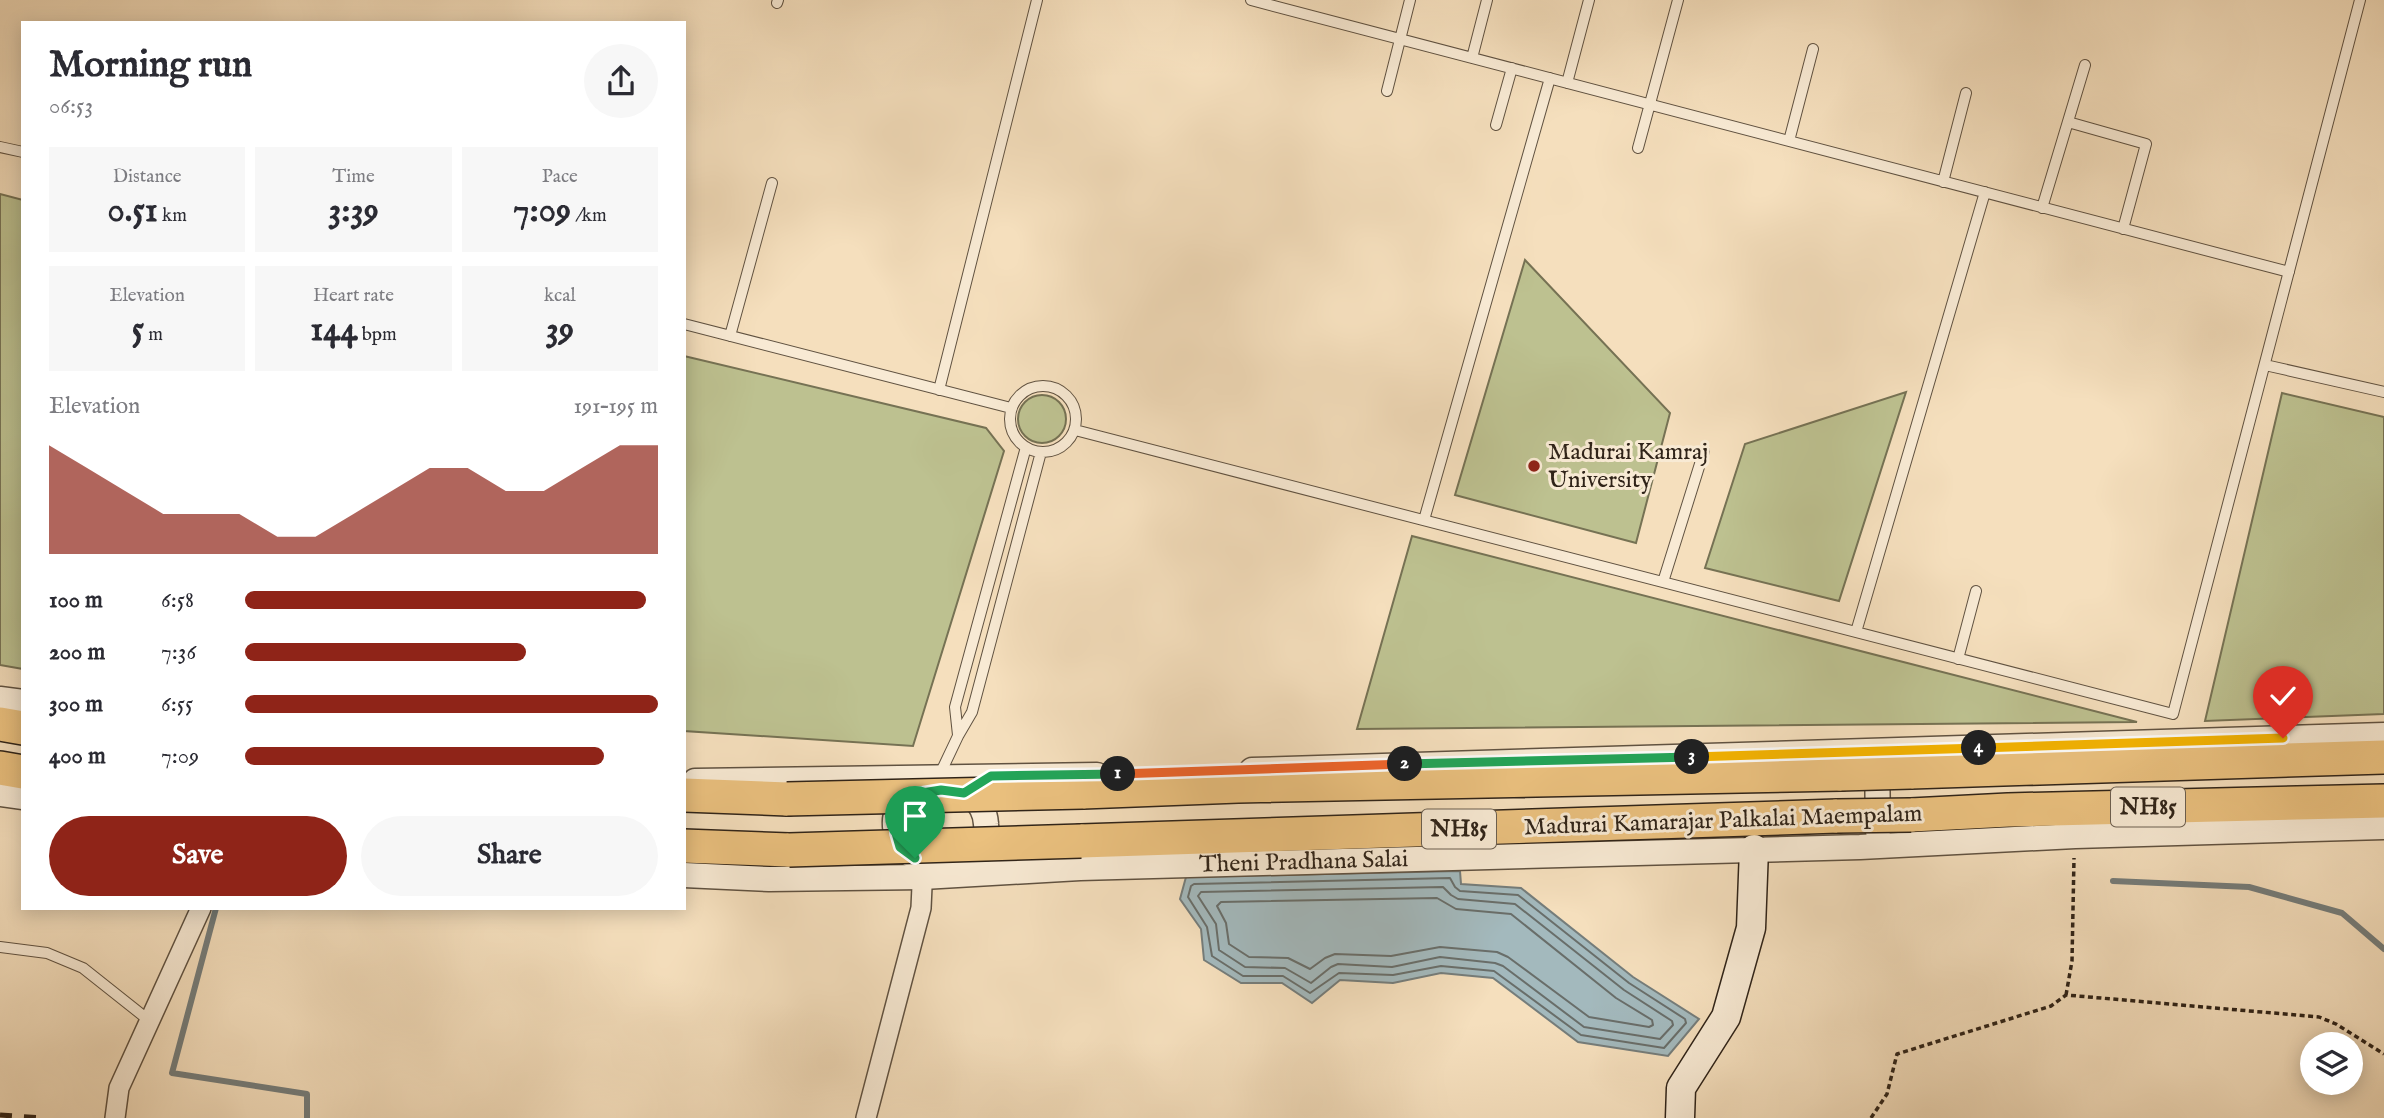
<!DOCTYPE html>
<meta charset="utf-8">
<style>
body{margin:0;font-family:"IM FELL English",serif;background:#f7f7f7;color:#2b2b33;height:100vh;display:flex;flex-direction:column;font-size:26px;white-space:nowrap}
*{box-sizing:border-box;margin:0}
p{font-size:23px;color:#7c7c81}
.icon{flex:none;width:38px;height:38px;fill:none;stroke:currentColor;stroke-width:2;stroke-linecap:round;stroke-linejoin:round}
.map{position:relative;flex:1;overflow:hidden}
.sheet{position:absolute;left:21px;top:21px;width:665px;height:889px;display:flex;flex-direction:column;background:#fff;border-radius:0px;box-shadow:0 4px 18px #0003}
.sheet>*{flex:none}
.fabs{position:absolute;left:2300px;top:1032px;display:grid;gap:14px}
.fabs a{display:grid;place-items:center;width:63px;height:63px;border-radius:50%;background:#fff;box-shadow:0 4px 18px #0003;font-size:35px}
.pin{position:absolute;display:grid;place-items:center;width:60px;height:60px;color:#fff;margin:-72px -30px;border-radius:50% 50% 50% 0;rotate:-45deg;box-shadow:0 0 7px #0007}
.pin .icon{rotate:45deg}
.km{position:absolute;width:35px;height:35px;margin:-18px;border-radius:50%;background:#222;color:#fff;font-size:19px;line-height:35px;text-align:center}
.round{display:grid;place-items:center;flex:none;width:74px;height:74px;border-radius:37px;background:#f7f7f7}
.overview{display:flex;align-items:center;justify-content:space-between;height:119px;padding:0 28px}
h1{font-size:38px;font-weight:700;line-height:52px}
.figures{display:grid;grid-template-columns:repeat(3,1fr);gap:10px;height:119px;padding:7px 28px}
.figures div{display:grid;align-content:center;border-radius:0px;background:#f7f7f7;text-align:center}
.figures b{font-size:35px;font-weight:700}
.figures small{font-size:19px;font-weight:400}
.figures p{font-size:19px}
.chart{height:196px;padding:14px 28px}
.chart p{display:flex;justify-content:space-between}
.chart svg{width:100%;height:126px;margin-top:7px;fill:#8f2418;opacity:.7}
.action{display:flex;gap:14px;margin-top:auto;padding:14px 28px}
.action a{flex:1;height:80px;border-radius:42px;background:#8f2418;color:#fff;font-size:28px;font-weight:700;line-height:80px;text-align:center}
.action a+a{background:#f7f7f7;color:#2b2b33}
ul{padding:0 28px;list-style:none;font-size:23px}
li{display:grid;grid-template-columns:112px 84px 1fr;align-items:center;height:52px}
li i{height:18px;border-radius:9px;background:#8f2418}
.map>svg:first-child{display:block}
.green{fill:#bdc190;stroke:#767254;stroke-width:2}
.water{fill:#a3b9bd;stroke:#757d7b;stroke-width:2}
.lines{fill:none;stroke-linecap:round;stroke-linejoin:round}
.shore{stroke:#696e6a;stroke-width:2}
.stream{stroke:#757d7b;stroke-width:6}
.service-casing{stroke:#605241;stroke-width:12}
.minor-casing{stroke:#605241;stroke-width:22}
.tertiary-casing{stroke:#605241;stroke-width:27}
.secondary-casing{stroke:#2f2318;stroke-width:31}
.trunk-casing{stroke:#2f2318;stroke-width:36}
.path{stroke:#2f2318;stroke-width:3.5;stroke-dasharray:5 3.5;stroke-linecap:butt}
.service{stroke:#f8ead4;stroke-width:10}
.minor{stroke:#f8ead4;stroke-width:19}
.tertiary{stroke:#f8ead4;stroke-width:24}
.secondary{stroke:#f8ead4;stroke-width:28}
.trunk{stroke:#eac07e;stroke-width:33}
.rail{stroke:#2f2318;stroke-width:5;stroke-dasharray:12 12;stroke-linecap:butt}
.trunk-bridge-casing{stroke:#2f2318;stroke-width:36;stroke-linecap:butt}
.trunk-bridge{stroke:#eac07e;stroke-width:33}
.split-1-casing{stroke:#fff;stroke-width:14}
.split-2-casing{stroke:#fff;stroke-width:14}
.split-3-casing{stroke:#fff;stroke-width:14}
.split-4-casing{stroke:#fff;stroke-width:14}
.split-5-casing{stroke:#fff;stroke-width:14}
.split-1{stroke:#22a559;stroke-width:9}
.split-2{stroke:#f0652b;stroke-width:9}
.split-3{stroke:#22a559;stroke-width:9}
.split-4{stroke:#f5b400;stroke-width:9}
.split-5{stroke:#f5b400;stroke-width:9}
.poi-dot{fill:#8f2418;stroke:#f8ead4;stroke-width:2.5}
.labels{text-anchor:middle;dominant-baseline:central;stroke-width:6;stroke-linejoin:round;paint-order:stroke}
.shield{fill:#f8ead4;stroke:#6b5f50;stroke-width:2}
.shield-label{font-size:23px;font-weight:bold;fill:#2f2318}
.poi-label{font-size:24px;fill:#2f2318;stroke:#f8ead4;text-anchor:start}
.street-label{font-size:24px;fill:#2f2318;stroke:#f8ead4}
</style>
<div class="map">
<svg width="2384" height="1118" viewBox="0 0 2384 1118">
<rect width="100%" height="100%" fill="#f5dfbd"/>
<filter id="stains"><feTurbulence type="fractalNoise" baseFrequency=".00286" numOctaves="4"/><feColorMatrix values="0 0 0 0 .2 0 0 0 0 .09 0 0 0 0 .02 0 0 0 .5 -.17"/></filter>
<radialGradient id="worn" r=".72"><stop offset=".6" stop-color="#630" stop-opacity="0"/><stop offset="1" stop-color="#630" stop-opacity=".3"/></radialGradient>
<path class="green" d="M 0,194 L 23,200 L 23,669 L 0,665 Z
M 1525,260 L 1670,413 L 1636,543 L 1455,495 Z
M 684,356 L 986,428 L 1004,451 L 913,746 L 684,731 Z
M 1906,392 L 1839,601 L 1705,568 L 1745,444 Z
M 2282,393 L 2384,417 L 2384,714 L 2205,721 Z
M1018 419a24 24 0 1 1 48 0a24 24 0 1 1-48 0Z
M 1412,536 L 2137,722 L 1357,729 Z"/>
<path class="water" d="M 1460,871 L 1461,884 L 1521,888 L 1633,977 L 1699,1019 L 1668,1056 L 1578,1042 L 1493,978 L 1441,973 L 1393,983 L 1340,980 L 1312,1003 L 1282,983 L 1241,983 L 1204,960 L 1201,929 L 1180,899 L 1186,877 Z"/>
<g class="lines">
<path class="shore" d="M 1450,878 L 1455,887 L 1460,891 L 1518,895 L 1629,983 L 1685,1019 L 1686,1023 L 1664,1048 L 1581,1035 L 1494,971 L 1441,966 L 1393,975 L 1339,973 L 1310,993 L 1283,976 L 1243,976 L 1212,956 L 1207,927 L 1188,897 L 1191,886 L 1194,884 Z
M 1443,887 L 1451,895 L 1458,899 L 1515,904 L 1624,990 L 1672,1021 L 1673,1025 L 1660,1039 L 1584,1027 L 1503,966 L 1495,963 L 1440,957 L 1392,967 L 1338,964 L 1331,967 L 1311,983 L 1285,968 L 1245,967 L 1219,950 L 1216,924 L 1198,896 L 1201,892 Z
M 1437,898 L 1456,909 L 1511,914 L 1616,998 L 1652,1020 L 1653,1025 L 1649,1027 L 1589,1017 L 1508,957 L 1497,952 L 1440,947 L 1391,956 L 1335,954 L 1325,958 L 1310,969 L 1288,958 L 1249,957 L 1229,944 L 1226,923 L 1217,906 L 1221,902 Z"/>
<path class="stream" d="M 2113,881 L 2249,887 L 2342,913 L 2384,949
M 216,908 L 172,1073 L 307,1094 L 307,1118"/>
<g class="service-casing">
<path id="service" d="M 1251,0 L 2289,272
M 777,3 L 778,0
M 1472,58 L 1487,0
M 1567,83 L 1589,0
M 1387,91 L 1410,0
M 2068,122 L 2146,144 L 2123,229
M 1496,125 L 1512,68
M 1789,141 L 1813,49
M 0,147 L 23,152
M 1638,148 L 1678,0
M 1943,182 L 1966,93
M 2042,208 L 2085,65
M 684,324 L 1011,408
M 730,336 L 772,183
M 2265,365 L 2384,392
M1010 419a33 33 0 1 1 66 0a33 33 0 1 1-66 0Z
M 939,390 L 1037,0
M 1075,430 L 2173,714 L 2360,0
M 1424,520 L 1550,78
M 1663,582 L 1704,451
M 1856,632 L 1985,192
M 1958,659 L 1976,591
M 958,735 L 955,707 L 1026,447
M 940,774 L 958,736 L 972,712 L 1041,452
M 0,947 L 47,953 L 83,968 L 151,1022"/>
</g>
<g class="minor-casing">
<path id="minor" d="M 115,1118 L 119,1088 L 201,908
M 866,1118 L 921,908 L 923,864"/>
</g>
<g class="tertiary-casing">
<g id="tertiary">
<path d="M 0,699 L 23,702"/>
<path d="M 1877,755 L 1878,831"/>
<path d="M 1252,770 L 2384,735"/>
<path d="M 695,781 L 1097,775"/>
<path d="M 941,790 C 964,793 984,796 986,824 C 987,830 986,839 983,845 C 970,865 926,866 908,853 C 895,843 890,819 901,804 C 909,793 928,792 941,790 Z"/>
<path d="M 0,794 L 23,797"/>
<path id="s1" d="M 684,875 L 769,879 L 923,877 L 1080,868 L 1860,847 L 2075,836 L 2384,827"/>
</g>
</g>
<g class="secondary-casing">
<path id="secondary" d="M 1680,1118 L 1681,1088 L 1726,1017 L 1751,928 L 1754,849"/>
</g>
<g class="trunk-casing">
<path id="trunk" d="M 0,724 L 23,728
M 0,768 L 23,772
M 1911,772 L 2384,757
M 1083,792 L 1238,786 L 1841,774
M 684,795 L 787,799
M 1911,815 L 2008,810 L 2384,801
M 1081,841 L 1837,816
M 684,846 L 789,850"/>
</g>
<path class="path" d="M 2066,995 L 2072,961 L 2074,858
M 1871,1118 L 1887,1094 L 1897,1054 L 2051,1006 L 2066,995 L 2319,1017 L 2336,1024 L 2384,1054"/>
<use href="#service" class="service"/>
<use href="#minor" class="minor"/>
<use href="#tertiary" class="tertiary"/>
<use href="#secondary" class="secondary"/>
<use href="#trunk" class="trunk"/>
<path class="rail" d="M 0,1115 L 42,1118"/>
<g class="trunk-bridge-casing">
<path id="trunk-bridge" d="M 1841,774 L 1911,772
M 787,799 L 1083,792
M 1837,816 L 1911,815
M 789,850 L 1081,841"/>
</g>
<use href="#trunk-bridge" class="trunk-bridge"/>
</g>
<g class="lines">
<g class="split-1-casing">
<path id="split-1" d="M 915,858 L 900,847 L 896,833 L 896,818 L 901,804 L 916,794 L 941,790 L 964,793 L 991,776 L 1118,774"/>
</g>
<g class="split-2-casing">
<path id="split-2" d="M 1118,774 L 1405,764"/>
</g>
<g class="split-3-casing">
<path id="split-3" d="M 1405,764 L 1692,757"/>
</g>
<g class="split-4-casing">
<path id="split-4" d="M 1692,757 L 1979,748"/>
</g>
<g class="split-5-casing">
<path id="split-5" d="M 1979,748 L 2283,738"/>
</g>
<use href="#split-1" class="split-1"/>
<use href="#split-2" class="split-2"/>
<use href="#split-3" class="split-3"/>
<use href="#split-4" class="split-4"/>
<use href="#split-5" class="split-5"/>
</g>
<circle class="poi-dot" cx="1534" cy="466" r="7"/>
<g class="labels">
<g class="shield">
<rect x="2111" y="787.5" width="74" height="39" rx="5"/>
<rect x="1422" y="809.5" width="74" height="39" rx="5"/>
</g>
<g class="shield-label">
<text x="2148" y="807">NH85</text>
<text x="1459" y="829">NH85</text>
</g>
<g class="poi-label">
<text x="1548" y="452">Madurai Kamraj<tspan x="1548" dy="28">University</tspan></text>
</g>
<g class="street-label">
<text transform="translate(1723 821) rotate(-2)">Madurai Kamarajar Palkalai Maempalam</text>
<text stroke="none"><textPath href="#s1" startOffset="620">Theni Pradhana Salai</textPath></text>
</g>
</g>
<rect width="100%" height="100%" filter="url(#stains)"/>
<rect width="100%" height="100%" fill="url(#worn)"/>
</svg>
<div class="fabs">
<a><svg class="icon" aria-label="layers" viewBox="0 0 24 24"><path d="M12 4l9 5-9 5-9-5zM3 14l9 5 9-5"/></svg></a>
</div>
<div class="pin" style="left:915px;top:858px;background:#1e9e55"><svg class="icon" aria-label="arrive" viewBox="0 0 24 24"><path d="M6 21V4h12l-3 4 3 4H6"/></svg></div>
<div class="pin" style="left:2283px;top:738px;background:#d93025"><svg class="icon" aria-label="check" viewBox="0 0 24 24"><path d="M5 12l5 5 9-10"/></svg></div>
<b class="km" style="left:1118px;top:774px">1</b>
<b class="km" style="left:1405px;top:764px">2</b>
<b class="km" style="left:1692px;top:757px">3</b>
<b class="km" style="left:1979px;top:748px">4</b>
<section class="sheet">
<div class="overview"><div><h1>Morning run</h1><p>06:53</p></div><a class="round"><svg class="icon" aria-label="share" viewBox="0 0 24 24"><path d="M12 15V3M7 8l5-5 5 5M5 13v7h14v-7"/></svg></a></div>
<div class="figures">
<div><p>Distance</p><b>0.51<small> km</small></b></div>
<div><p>Time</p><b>3:39</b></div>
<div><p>Pace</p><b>7:09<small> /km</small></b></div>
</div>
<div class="figures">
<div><p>Elevation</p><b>5<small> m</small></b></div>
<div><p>Heart rate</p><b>144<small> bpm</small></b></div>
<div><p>kcal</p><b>39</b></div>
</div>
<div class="chart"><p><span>Elevation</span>191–195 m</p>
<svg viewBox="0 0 160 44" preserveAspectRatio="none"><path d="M0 44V6L10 14L20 22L30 30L40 30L50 30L60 38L70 38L80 30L90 22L100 14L110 14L120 22L130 22L140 14L150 6L160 6V44z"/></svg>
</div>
<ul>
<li><b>100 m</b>6:58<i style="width:97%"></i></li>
<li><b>200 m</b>7:36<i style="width:68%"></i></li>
<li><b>300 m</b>6:55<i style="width:100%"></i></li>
<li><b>400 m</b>7:09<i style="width:87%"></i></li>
</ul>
<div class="action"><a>Save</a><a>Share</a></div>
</section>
</div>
